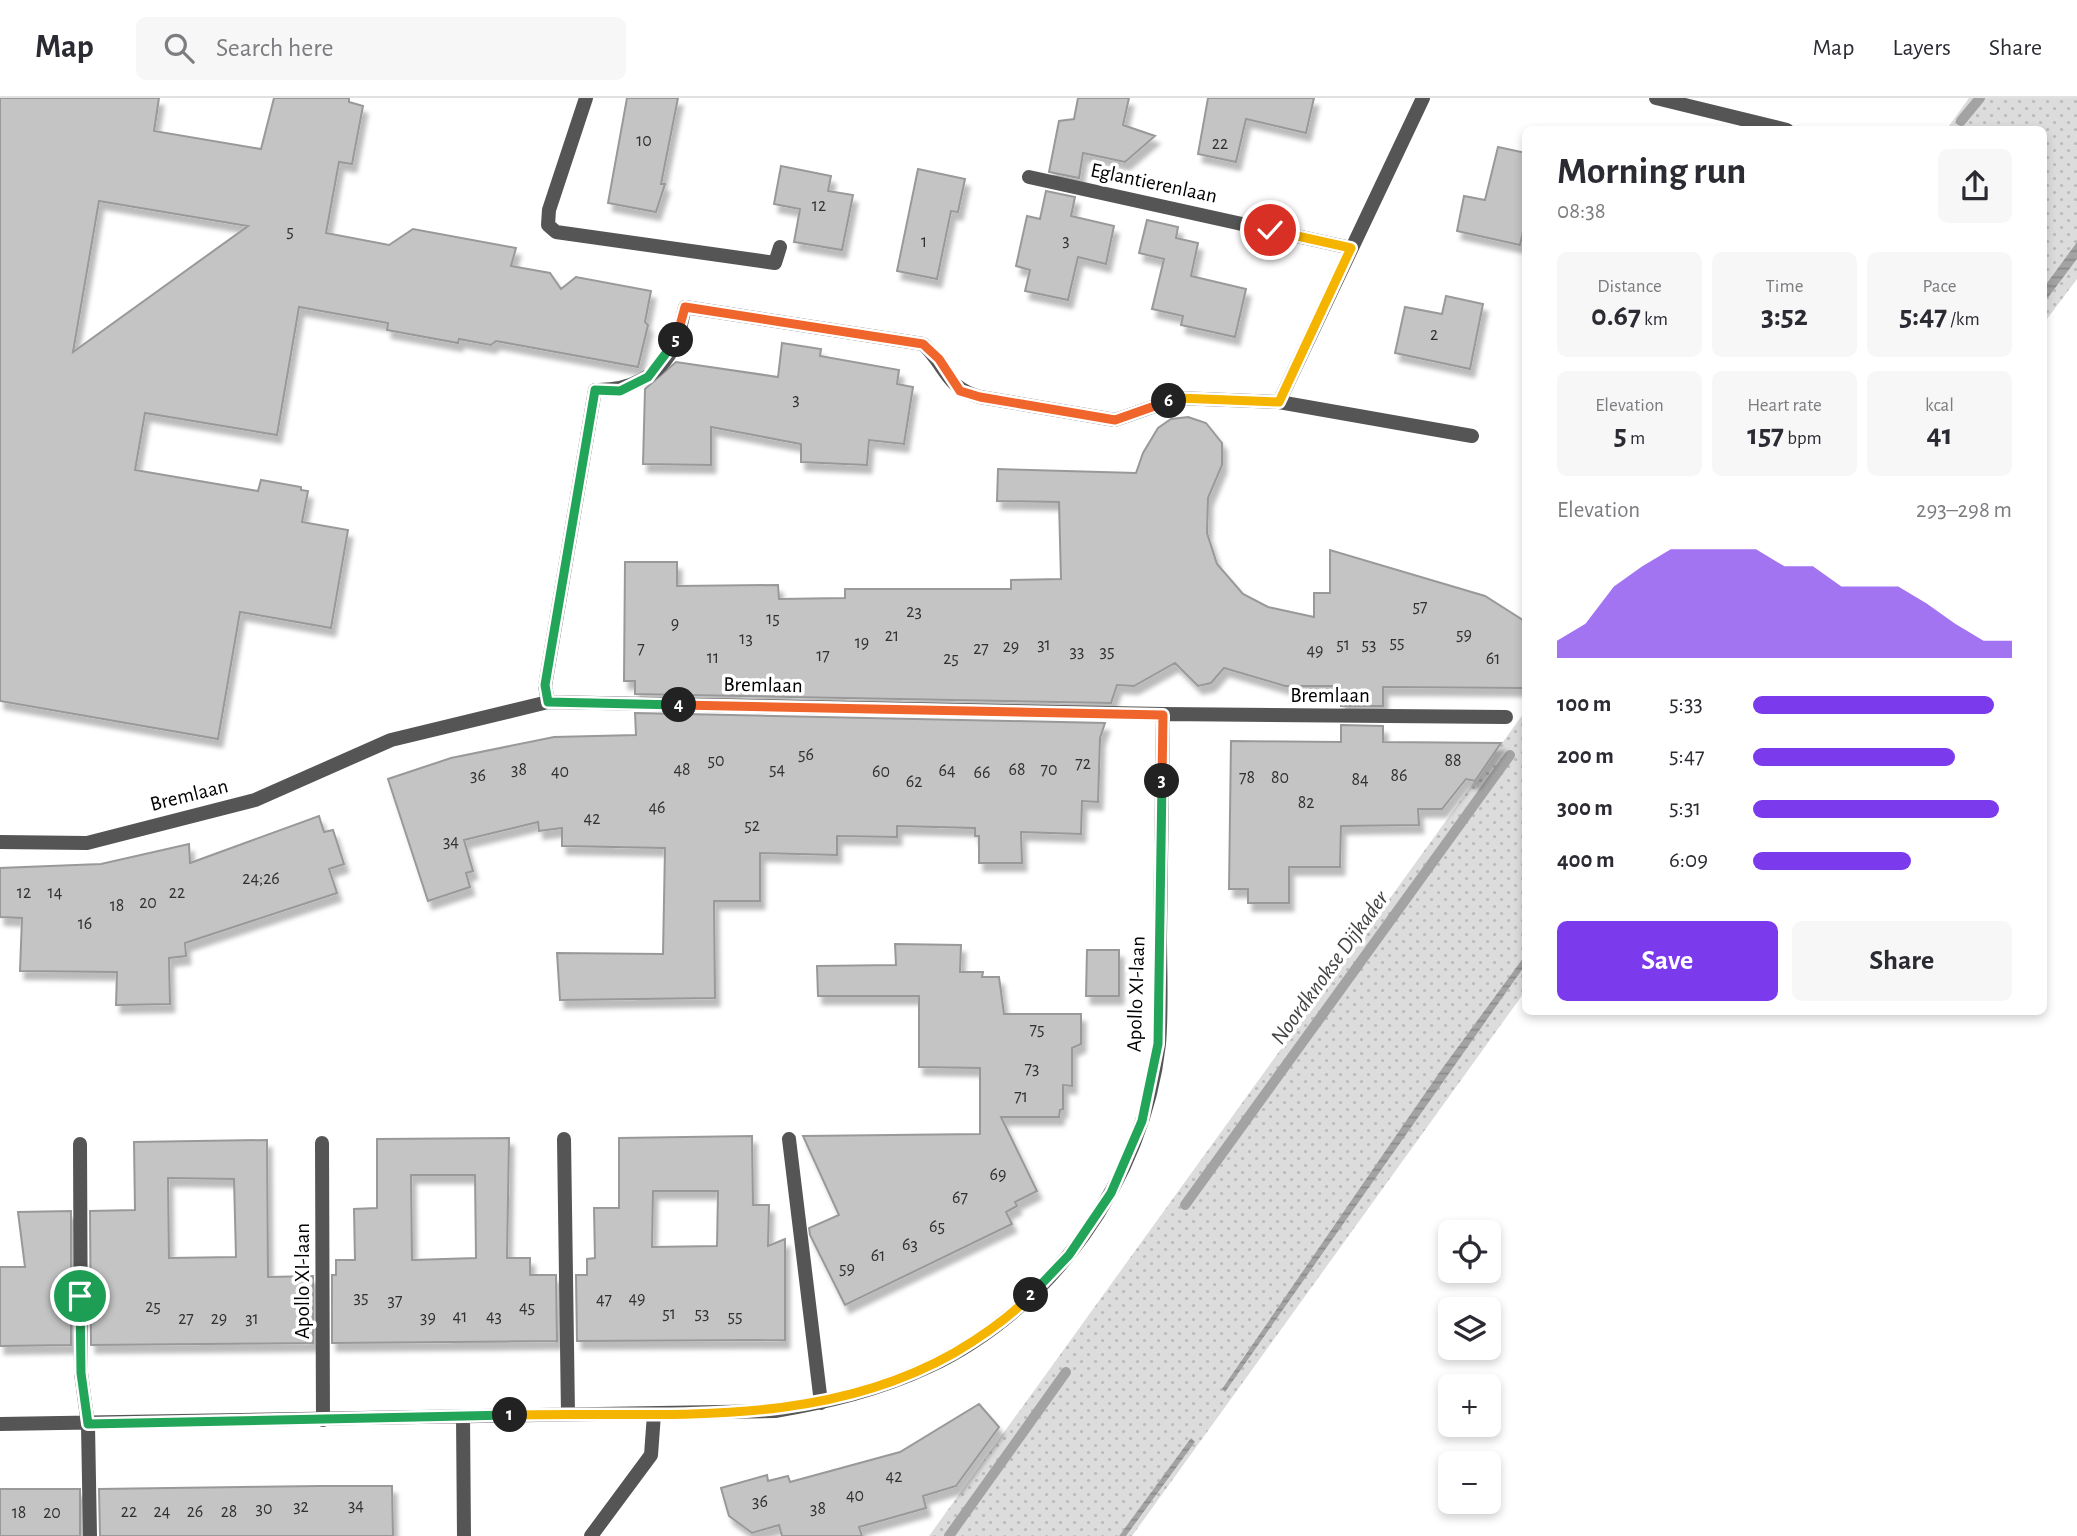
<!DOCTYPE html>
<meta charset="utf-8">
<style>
body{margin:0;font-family:"Alegreya Sans",sans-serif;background:#f7f7f7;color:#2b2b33;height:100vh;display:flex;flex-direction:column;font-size:26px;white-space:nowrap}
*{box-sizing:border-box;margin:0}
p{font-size:23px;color:#7c7c81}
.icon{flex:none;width:38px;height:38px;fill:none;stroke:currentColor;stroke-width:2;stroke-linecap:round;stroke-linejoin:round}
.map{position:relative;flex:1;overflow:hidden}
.sheet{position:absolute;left:1522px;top:28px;width:525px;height:889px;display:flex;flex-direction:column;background:#fff;border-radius:10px;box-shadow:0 4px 10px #0003}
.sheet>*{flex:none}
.fabs{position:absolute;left:1438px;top:1122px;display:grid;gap:14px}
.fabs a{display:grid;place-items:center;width:63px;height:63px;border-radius:10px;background:#fff;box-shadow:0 4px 10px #0003;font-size:35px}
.pin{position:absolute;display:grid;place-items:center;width:60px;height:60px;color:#fff;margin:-30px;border:4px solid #fff;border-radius:50%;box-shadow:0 2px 7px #0007}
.km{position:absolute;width:35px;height:35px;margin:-18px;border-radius:50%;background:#222;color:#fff;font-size:19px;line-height:35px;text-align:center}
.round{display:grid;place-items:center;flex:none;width:74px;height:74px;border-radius:10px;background:#f7f7f7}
.overview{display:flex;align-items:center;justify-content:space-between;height:119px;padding:0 35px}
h1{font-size:38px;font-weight:700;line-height:52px}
.metrics{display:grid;grid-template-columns:repeat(3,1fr);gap:10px;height:119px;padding:7px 35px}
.metrics div{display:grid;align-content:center;border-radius:10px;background:#f7f7f7;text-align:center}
.metrics b{font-size:30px;font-weight:700}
.metrics small{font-size:19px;font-weight:400}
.metrics p{font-size:19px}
.chart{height:196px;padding:14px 35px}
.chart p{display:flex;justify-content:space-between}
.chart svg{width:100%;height:126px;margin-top:7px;fill:#7c3aed;opacity:.7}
.cta{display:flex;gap:14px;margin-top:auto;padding:14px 35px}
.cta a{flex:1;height:80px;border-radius:10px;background:#7c3aed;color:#fff;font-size:28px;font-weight:700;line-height:80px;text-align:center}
.cta a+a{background:#f7f7f7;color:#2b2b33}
ul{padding:0 35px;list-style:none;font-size:23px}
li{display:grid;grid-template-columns:112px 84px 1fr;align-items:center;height:52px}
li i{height:18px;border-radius:9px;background:#7c3aed}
header{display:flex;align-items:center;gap:42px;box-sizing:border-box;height:98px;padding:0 35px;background:#fff;border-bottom:2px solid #e1e1e2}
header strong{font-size:33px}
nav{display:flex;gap:38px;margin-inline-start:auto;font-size:24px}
.search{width:490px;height:63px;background:#f7f7f7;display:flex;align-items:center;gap:18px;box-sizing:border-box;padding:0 24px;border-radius:10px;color:#7c7c81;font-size:26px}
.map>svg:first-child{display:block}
.green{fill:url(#green-dots)}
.water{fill:url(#water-rules)}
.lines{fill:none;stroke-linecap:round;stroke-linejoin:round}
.stream{stroke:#a3a3a3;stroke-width:10}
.building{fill:#c4c4c4;stroke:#999;stroke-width:2;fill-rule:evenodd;filter:url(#shadow)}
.lane{stroke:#555;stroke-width:14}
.street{stroke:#555;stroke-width:14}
.split-1-casing{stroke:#fff;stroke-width:14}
.split-2-casing{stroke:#fff;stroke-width:14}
.split-3-casing{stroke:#fff;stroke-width:14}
.split-4-casing{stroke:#fff;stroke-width:14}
.split-5-casing{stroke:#fff;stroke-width:14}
.split-6-casing{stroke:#fff;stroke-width:14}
.split-7-casing{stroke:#fff;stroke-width:14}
.split-1{stroke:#22a559;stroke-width:9}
.split-2{stroke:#f5b400;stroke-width:9}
.split-3{stroke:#22a559;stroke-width:9}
.split-4{stroke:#f0652b;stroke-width:9}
.split-5{stroke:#22a559;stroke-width:9}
.split-6{stroke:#f0652b;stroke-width:9}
.split-7{stroke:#f5b400;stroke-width:9}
.labels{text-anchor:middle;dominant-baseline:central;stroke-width:7;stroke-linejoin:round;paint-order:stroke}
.number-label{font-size:18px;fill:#313131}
.street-label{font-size:21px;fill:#000;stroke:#fff}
.water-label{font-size:23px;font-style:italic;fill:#444;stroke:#fff}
</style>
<header>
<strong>Map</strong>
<div class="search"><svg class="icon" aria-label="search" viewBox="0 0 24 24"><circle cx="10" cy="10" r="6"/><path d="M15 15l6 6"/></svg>Search here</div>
<nav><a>Map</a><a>Layers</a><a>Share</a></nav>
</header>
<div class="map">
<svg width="2077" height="1438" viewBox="0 0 2077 1438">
<defs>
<pattern id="green-dots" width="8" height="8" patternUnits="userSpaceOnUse" patternTransform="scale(1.75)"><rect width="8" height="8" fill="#dcdcdc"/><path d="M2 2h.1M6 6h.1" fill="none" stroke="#bbb" stroke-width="1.8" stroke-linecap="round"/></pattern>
<pattern id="water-rules" width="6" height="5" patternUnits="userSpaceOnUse" patternTransform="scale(1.75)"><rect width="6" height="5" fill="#a3a3a3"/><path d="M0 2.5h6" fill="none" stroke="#8b8b8b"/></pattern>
<filter id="shadow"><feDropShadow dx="4.5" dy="8" stdDeviation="2" flood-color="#0004"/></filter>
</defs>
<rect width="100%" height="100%" fill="#fff"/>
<path class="green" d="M 1969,0 L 2077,0 L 2077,144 L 2044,189 L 2044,32 L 1946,32 Z
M 2077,161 L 2077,181 L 2044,225 L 2044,205 Z
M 1526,612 L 1526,856 L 1441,972 L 1223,1293 L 1526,866 L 1526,892 L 1132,1438 L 1126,1438 L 1195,1344 L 1191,1341 L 1119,1438 L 929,1438 Z"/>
<path class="water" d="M 2077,144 L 2077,161 L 2044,205 L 2044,189 Z
M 1526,856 L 1526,866 L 1225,1294 L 1222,1291 L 1441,972 Z
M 1191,1340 L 1195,1344 L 1126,1438 L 1119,1438 Z"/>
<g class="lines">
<path class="stream" d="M 1961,23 L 1980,0
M 1185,1107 L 1510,657
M 949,1438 L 1066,1274"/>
</g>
<path class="building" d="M 0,0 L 159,0 L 154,33 L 261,51 L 274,0 L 349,0 L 349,4 L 363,8 L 352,66 L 339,64 L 326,135 L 389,147 L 413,131 L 516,150 L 511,168 L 550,175 L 561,191 L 576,179 L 651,193 L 645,224 L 648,227 L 638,269 L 496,243 L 491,247 L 459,241 L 458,245 L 387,232 L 388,225 L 299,209 L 277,337 L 145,315 L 135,372 L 258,393 L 261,382 L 301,389 L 301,392 L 308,393 L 302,424 L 348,432 L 331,530 L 240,514 L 218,641 L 0,603 ZM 99,103 L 248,128 L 73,254 Z
M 627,0 L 678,0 L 661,86 L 665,86 L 656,114 L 608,105 Z
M 1078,0 L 1129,0 L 1123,27 L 1155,38 L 1125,64 L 1083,55 L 1079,80 L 1049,74 L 1059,23 L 1074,21 Z
M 1208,0 L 1314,0 L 1306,35 L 1246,21 L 1236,64 L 1198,56 Z
M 1498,49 L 1526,55 L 1526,121 L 1520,147 L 1457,133 L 1464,98 L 1485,102 Z
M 781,68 L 831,78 L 828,93 L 853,97 L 842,152 L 794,144 L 800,111 L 774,106 Z
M 918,71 L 965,81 L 958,114 L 951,113 L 937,181 L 897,173 Z
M 1046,93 L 1075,99 L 1071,118 L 1114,128 L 1106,166 L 1078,159 L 1068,202 L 1025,193 L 1030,172 L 1016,168 L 1027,118 L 1040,121 Z
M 1147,122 L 1178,129 L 1176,140 L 1198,145 L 1191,178 L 1246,191 L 1235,239 L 1181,227 L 1183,218 L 1152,211 L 1164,161 L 1139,155 Z
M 1446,198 L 1483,206 L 1470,271 L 1395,255 L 1405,209 L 1442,216 Z
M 782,245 L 821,251 L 820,258 L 899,272 L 897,286 L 913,289 L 904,346 L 869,342 L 867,367 L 801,364 L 801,346 L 711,329 L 711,367 L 643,366 L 645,291 L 676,264 L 778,279 Z
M 1188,319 L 1206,325 L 1222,345 L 1222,367 L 1208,400 L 1207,435 L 1217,466 L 1243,496 L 1268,509 L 1314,519 L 1314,495 L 1330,495 L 1330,452 L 1485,498 L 1526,524 L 1526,590 L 1383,589 L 1383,608 L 1341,608 L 1341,588 L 1285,588 L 1224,570 L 1211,585 L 1198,588 L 1175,565 L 1134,588 L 1117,587 L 1111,605 L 635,596 L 635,583 L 624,583 L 625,464 L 677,464 L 677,488 L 778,487 L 779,501 L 845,500 L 845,491 L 1011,491 L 1011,482 L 1061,481 L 1059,404 L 997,403 L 998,371 L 1136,375 L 1143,355 L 1158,330 L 1171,321 Z
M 635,615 L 1105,625 L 1100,640 L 1098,704 L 1082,703 L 1081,736 L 1021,734 L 1022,765 L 979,765 L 979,738 L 975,738 L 975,730 L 897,728 L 897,739 L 837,738 L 837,757 L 760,755 L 760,803 L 714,803 L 715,900 L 560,902 L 557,855 L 663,856 L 665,750 L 562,748 L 562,730 L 539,733 L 538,724 L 464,742 L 473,773 L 466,775 L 470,789 L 428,803 L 388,681 L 451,660 L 554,639 L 636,637 Z
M 1341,627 L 1383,628 L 1383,644 L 1501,645 L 1475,683 L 1466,681 L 1442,711 L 1418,711 L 1419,727 L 1341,728 L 1340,769 L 1289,769 L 1289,805 L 1248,805 L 1248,791 L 1229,791 L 1231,643 L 1341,644 Z
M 319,718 L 324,734 L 333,732 L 344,766 L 329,771 L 337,795 L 185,845 L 186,858 L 169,860 L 170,906 L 116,907 L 117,874 L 20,873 L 22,820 L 0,819 L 0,770 L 101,766 L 189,746 L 190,765 Z
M 895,846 L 961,847 L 960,874 L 983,874 L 982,879 L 999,879 L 1004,916 L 1081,916 L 1081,946 L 1072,950 L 1072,988 L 1063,987 L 1063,1011 L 1060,1012 L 1059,1019 L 1001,1019 L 1037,1093 L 1015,1104 L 1017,1108 L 1006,1114 L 1012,1126 L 845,1207 L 810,1137 L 809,1130 L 839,1117 L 803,1038 L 980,1036 L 980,970 L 919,969 L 919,898 L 818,898 L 817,868 L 896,867 Z
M 1087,852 L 1119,852 L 1119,898 L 1086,898 Z
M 752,1038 L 753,1107 L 769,1107 L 768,1148 L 785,1141 L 785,1242 L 577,1243 L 576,1177 L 587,1177 L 587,1161 L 595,1160 L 594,1110 L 619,1110 L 619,1040 ZM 653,1093 L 718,1093 L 717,1148 L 652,1149 Z
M 509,1040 L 507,1160 L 530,1160 L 530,1177 L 556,1177 L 557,1243 L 332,1245 L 332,1177 L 336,1177 L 336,1162 L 355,1162 L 354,1111 L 377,1110 L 377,1041 ZM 411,1077 L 475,1077 L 476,1160 L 412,1162 Z
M 267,1042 L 268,1179 L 313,1178 L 313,1245 L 91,1247 L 90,1113 L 135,1112 L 134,1044 ZM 168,1080 L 234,1081 L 236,1159 L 169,1160 Z
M 71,1113 L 71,1247 L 0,1248 L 0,1169 L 25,1169 L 18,1114 Z
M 979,1306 L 999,1329 L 956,1388 L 923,1398 L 926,1410 L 859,1429 L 862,1438 L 782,1438 L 779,1427 L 752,1435 L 729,1418 L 721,1390 L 767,1377 L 768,1383 L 788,1378 L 790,1384 L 900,1354 Z
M 319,1388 L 392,1388 L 393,1438 L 100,1438 L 99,1391 Z
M 0,1391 L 80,1391 L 80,1438 L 0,1438 Z"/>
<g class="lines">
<path class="lane" d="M 586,0 L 549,112 L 548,127 L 556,134 L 775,165 L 780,149
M 548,604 L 545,588 L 595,292 C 629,293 660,279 675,246 C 680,235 682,221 685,209 L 923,246 C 947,269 945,289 980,299 L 1115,322 L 1178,300 L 1279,304 L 1472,338"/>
<path class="street" d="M 1656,0 L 1787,32
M 1029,79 L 1351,150
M 1279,304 L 1423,0
M 0,744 L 87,745 L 255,702 L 391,642 L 548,604 L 1163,616 L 1506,619
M 564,1041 L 568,1316
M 789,1041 L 821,1305
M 322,1045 L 323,1322
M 80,1046 L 81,1275 L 88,1327 L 90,1438
M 463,1318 L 464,1438
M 0,1326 L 775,1313 C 828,1304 879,1292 928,1269 C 1051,1212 1144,1081 1159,946 C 1162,911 1160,874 1160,839 C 1161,765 1162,691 1163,616
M 591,1438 L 651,1357 L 654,1316"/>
</g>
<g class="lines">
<g class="split-1-casing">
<path id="split-1" d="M 80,1198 L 81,1275 L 88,1326 L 510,1317"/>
</g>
<g class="split-2-casing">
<path id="split-2" d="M 510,1317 C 662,1313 816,1333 954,1255 C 981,1239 1009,1220 1031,1197"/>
</g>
<g class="split-3-casing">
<path id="split-3" d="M 1031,1197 L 1069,1157 L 1111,1095 L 1142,1023 L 1158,946 L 1162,683"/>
</g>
<g class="split-4-casing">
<path id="split-4" d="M 679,607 L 1163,617 L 1162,683"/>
</g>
<g class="split-5-casing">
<path id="split-5" d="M 676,242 L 648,279 L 620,293 L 595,292 L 545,587 L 548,604 L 679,607"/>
</g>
<g class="split-6-casing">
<path id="split-6" d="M 676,242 L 685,209 L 923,246 L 939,261 L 960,293 L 980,299 L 1115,322 L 1169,303"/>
</g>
<g class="split-7-casing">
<path id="split-7" d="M 1169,303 L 1178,300 L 1279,304 L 1351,150 L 1270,132"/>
</g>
<use href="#split-1" class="split-1"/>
<use href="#split-2" class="split-2"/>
<use href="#split-3" class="split-3"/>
<use href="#split-4" class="split-4"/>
<use href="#split-5" class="split-5"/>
<use href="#split-6" class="split-6"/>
<use href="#split-7" class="split-7"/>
</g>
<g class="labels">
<g class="number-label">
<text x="644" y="43">10</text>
<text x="1220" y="46">22</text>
<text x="819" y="108">12</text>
<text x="290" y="134">5</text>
<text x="1066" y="143">3</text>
<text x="924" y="144">1</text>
<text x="1434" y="237">2</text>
<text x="796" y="302">3</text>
<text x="1420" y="509">57</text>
<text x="914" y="514">23</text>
<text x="773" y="521">15</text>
<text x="675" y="526">9</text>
<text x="1464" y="537">59</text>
<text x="892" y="538">21</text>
<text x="746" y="541">13</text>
<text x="862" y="545">19</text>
<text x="1397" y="545">55</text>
<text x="1044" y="547">31</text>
<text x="1343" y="547">51</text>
<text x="1369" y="547">53</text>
<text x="1011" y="549">29</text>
<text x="641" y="551">7</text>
<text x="981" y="551">27</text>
<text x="1315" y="553">49</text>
<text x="1077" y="554">33</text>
<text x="1107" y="554">35</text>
<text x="823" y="558">17</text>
<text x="713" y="560">11</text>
<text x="951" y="561">25</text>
<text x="1493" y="561">61</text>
<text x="806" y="657">56</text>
<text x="716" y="663">50</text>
<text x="1453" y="663">88</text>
<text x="1083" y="666">72</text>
<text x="519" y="672">38</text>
<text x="682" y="672">48</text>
<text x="777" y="672">54</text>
<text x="1017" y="672">68</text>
<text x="1049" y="672">70</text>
<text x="947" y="673">64</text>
<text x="560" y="674">40</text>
<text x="881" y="674">60</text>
<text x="982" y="675">66</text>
<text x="478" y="678">36</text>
<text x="1399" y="678">86</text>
<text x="1247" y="680">78</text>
<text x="1280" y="680">80</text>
<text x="1360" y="682">84</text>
<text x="914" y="684">62</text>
<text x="1306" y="705">82</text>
<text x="657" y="710">46</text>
<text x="592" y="721">42</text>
<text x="752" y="728">52</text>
<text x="451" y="744">34</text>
<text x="261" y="781">24;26</text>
<text x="24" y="795">12</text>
<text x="55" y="795">14</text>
<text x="177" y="795">22</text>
<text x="148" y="805">20</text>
<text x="117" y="808">18</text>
<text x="85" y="826">16</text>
<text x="1037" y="932">75</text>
<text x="1032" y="971">73</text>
<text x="1021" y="999">71</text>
<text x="998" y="1077">69</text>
<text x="960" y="1100">67</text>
<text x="937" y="1129">65</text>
<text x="910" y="1147">63</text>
<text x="878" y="1158">61</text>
<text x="847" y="1171">59</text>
<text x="361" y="1200">35</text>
<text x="637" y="1201">49</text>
<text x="604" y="1202">47</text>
<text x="395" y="1203">37</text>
<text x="153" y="1209">25</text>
<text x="527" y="1210">45</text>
<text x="669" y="1216">51</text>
<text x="702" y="1216">53</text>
<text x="460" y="1219">41</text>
<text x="494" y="1219">43</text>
<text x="735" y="1219">55</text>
<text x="428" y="1220">39</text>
<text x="186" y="1221">27</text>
<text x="219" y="1221">29</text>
<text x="252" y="1221">31</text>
<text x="894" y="1379">42</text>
<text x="855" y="1398">40</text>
<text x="760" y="1404">36</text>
<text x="356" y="1408">34</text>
<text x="301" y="1409">32</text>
<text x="264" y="1411">30</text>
<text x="818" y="1411">38</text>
<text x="129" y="1414">22</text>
<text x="162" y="1414">24</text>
<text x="195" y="1414">26</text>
<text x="229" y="1414">28</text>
<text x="19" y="1415">18</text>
<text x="52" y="1415">20</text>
</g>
<g class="street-label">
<text transform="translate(1154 85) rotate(12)">Eglantierenlaan</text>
<text transform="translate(763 587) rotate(1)">Bremlaan</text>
<text x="1330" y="597">Bremlaan</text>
<text transform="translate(189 697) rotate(-14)">Bremlaan</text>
<text transform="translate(1136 896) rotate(-88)">Apollo XI-laan</text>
<text transform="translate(302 1183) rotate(-90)">Apollo XI-laan</text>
</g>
<g class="water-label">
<text transform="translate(1330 870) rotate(-54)">Noordknokse Dijkader</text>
</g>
</g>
</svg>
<div class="fabs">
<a><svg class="icon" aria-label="locate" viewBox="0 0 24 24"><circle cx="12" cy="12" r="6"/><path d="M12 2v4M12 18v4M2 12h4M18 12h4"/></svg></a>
<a><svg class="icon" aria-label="layers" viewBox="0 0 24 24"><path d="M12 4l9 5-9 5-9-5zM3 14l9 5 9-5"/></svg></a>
<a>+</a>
<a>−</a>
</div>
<div class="pin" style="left:80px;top:1198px;background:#1e9e55"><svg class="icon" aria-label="arrive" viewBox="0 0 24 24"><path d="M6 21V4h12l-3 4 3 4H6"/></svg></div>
<div class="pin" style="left:1270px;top:132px;background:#d93025"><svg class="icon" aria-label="check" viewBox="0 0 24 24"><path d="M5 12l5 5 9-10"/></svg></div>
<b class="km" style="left:510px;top:1317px">1</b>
<b class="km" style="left:1031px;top:1197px">2</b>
<b class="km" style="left:1162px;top:683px">3</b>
<b class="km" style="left:679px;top:607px">4</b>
<b class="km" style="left:676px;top:242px">5</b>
<b class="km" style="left:1169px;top:303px">6</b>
<section class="sheet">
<div class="overview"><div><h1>Morning run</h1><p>08:38</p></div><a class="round"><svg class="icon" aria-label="share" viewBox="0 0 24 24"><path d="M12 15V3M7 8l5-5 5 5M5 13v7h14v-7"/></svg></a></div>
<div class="metrics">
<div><p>Distance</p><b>0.67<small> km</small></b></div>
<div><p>Time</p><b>3:52</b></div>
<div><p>Pace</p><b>5:47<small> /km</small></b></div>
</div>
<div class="metrics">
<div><p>Elevation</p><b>5<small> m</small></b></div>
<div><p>Heart rate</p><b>157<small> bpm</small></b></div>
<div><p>kcal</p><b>41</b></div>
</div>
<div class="chart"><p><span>Elevation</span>293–298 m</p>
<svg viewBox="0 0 160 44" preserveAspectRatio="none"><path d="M0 44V38L10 32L20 19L30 12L40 6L50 6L60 6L70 6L80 12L90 12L100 19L110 19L120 19L130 25L140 32L150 38L160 38V44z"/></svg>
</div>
<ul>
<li><b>100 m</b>5:33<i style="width:93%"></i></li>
<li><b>200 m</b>5:47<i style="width:78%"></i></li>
<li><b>300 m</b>5:31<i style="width:95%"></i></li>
<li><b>400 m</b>6:09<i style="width:61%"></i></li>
</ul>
<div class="cta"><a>Save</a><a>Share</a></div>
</section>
</div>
